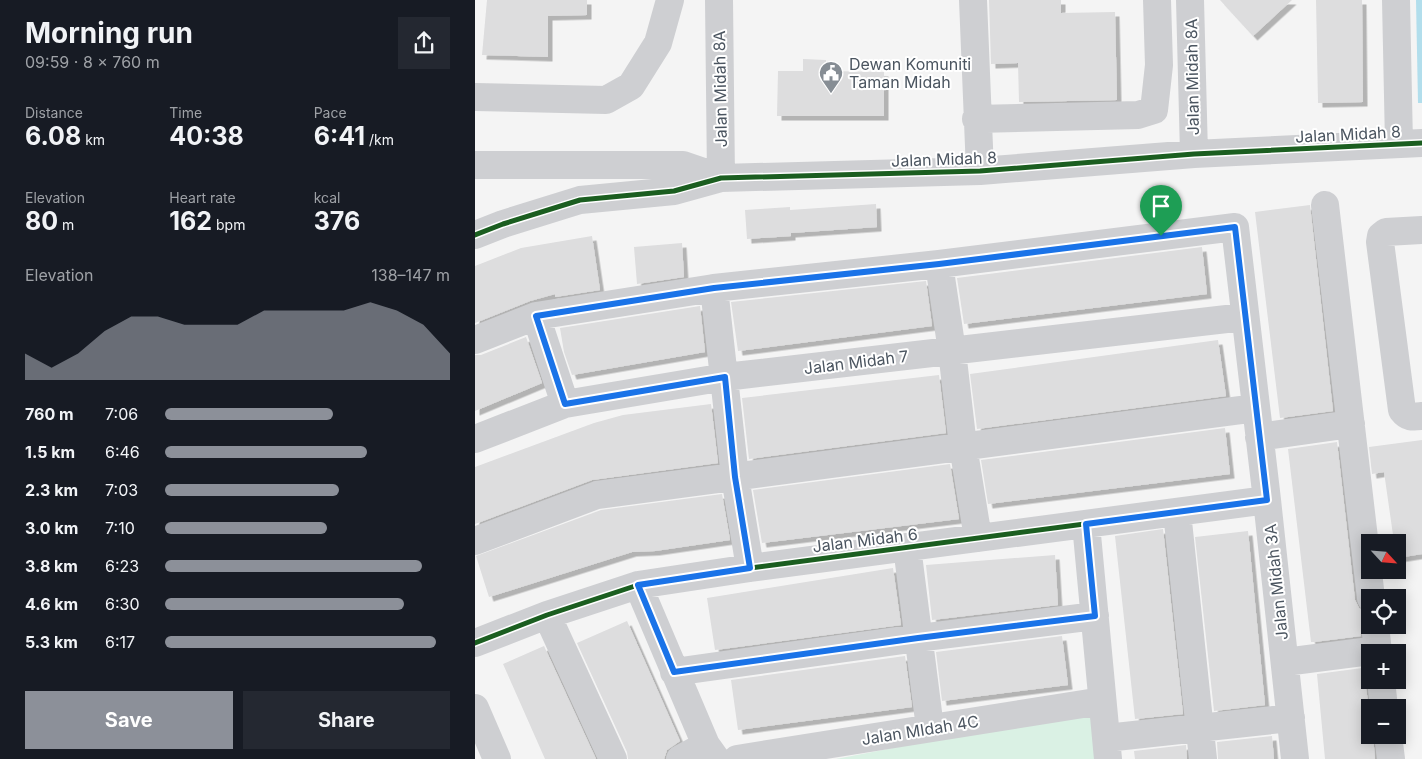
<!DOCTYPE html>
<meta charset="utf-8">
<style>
body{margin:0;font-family:Inter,sans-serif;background:#242831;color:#f1f3f6;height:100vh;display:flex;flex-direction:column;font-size:19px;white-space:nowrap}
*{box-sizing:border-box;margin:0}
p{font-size:16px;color:#9ea1a6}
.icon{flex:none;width:28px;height:28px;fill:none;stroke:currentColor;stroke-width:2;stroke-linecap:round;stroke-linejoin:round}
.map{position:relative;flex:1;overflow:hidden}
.panel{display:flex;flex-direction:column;background:#171b24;width:475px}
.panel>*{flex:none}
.needle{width:32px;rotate:116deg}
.fabs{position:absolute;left:886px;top:534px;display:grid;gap:10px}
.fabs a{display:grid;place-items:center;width:45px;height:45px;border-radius:0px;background:#171b24;box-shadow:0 2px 12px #0003;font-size:25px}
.pin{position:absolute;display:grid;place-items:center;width:42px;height:42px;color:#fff;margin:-51px -21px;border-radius:50% 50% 50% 0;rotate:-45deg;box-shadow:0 0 5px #0007}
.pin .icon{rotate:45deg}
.round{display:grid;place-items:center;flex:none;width:52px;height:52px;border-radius:0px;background:#242831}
.overview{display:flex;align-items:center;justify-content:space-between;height:85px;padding:0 25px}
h1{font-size:28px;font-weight:700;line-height:38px}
.figures{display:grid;grid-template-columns:repeat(3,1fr);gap:8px;height:85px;padding:5px 25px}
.figures div{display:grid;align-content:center}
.figures b{font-size:25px;font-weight:700}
.figures small{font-size:14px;font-weight:400}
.figures p{font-size:14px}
.chart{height:140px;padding:10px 25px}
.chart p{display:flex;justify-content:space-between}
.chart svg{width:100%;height:90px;margin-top:5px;fill:#8c9099;opacity:.7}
.cta{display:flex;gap:10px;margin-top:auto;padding:10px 25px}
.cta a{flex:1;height:58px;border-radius:0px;background:#8c9099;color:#fff;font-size:20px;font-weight:700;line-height:58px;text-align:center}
.cta a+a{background:#242831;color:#f1f3f6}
ul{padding:0 25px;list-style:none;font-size:16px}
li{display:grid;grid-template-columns:80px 60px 1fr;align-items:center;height:38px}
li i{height:12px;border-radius:6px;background:#8c9099}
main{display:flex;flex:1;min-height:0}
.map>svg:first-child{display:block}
.green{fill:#daf1e4}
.water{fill:#b2deec}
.building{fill:#ddddde;filter:url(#shadow)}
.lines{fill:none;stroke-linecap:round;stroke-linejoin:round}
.minor{stroke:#cecfd2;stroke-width:28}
.cycleway-casing{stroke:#fff;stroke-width:8}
.cycleway{stroke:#1b5e20;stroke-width:5}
.route-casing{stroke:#fff;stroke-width:10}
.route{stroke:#1a73e8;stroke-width:6}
.labels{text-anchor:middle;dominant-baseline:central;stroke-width:4;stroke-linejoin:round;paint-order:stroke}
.poi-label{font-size:16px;fill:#4b5560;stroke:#fff;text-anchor:start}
.street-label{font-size:16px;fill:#4b5560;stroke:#fff}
</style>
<main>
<section class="panel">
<div class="overview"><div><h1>Morning run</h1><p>09:59 · 8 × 760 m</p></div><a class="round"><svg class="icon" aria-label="share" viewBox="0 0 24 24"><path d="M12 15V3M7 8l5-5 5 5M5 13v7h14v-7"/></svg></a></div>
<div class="figures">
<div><p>Distance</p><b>6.08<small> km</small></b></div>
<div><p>Time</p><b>40:38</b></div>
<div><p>Pace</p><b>6:41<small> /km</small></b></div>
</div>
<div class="figures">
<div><p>Elevation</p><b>80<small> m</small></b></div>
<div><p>Heart rate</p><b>162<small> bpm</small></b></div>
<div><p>kcal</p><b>376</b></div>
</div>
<div class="chart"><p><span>Elevation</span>138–147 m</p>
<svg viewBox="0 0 160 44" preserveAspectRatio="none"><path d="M0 44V31L10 38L20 31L30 20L40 13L50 13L60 17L70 17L80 17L90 10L100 10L110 10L120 10L130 6L140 10L150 17L160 31V44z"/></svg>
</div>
<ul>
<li><b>760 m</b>7:06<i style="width:59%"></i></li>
<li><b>1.5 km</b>6:46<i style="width:71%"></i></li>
<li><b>2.3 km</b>7:03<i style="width:61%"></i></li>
<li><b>3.0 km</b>7:10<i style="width:57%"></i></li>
<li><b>3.8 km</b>6:23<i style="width:90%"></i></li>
<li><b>4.6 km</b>6:30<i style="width:84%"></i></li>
<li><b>5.3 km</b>6:17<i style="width:95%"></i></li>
</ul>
<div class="cta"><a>Save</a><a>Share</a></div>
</section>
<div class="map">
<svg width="947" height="759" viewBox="0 0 947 759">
<defs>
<filter id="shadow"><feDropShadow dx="4.5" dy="4.5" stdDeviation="0" flood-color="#0004"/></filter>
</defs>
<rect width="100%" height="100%" fill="#f4f4f4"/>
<path class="green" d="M 621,709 L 623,759 L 361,759 Z"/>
<path class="water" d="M 941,0 L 947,0 L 947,103 L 943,103 Z"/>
<path class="building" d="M 12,0 L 112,0 L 112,15 L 73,16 L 73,57 L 7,55 Z
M 514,0 L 586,0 L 586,13 L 640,12 L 642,100 L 544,102 L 543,63 L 516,64 Z
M 745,0 L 817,0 L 778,36 Z
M 841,0 L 887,0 L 888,102 L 843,103 Z
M 328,59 L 351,60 L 351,71 L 409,72 L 409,116 L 302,116 L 303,71 L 328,71 Z
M 401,204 L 402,227 L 316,233 L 316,236 L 272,239 L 270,210 L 315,207 L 315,210 Z
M 835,205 L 858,411 L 805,418 L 780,212 Z
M 117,236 L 125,290 L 80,297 L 80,294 L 55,301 L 0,323 L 0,266 L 46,248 Z
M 207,243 L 209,277 L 162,284 L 159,247 Z
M 727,247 L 732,294 L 489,324 L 482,278 Z
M 451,281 L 457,326 L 263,351 L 256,302 Z
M 225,306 L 230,352 L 97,375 L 89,352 L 85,328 Z
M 51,337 L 67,383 L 0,411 L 0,355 L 6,355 Z
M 743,340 L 751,396 L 502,429 L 495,374 Z
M 464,375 L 471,433 L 274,459 L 267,398 Z
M 236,404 L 243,463 L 117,480 L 0,524 L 0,467 L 119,423 L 148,415 Z
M 750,428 L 755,474 L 513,504 L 506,460 Z
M 947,440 L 947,554 L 922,558 L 922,542 L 919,542 L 909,472 L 897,474 L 894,447 Z
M 862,442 L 880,600 L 884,608 L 891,613 L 886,619 L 886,636 L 839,642 L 836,642 L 813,449 Z
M 475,464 L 484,519 L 287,543 L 278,490 Z
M 247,494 L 255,540 L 180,551 L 157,552 L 14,597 L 1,556 L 126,510 Z
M 688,529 L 708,714 L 660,719 L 640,536 Z
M 773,531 L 790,705 L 739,711 L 720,537 Z
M 580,555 L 583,605 L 457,620 L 451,565 Z
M 418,568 L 426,625 L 240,650 L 232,598 Z
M 152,621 L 205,741 L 192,750 L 189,759 L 153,759 L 152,752 L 102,643 Z
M 587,636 L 593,685 L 467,701 L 461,652 Z
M 69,646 L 121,759 L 70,759 L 28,664 Z
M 430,656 L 437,707 L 263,730 L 256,680 Z
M 895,667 L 890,682 L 895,714 L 895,735 L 898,735 L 900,759 L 850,759 L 842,674 Z
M 797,736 L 799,759 L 743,759 L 742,742 Z
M 711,745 L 712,759 L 660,759 L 659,751 Z"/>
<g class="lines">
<path class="minor" d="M 244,0 L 246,178
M 498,0 L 505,171
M 715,0 L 719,154
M 921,0 L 924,144
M 0,97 L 131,100 L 156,86 L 183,43 L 195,0
M 501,119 L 663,115 L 679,110 L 684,65 L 682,0
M 0,165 L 208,165 L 246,178
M 850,205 L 896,598
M 947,230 L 911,232 L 906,236 L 905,242 L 927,410 C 933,418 938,417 947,416
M 0,235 L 28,224 L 105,200 L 199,191 L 246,178 L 505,171 L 719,154 L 947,143
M 464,264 L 477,351 L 488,446 L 503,538
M 239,288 L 260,477 L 275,568
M 61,316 L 90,404
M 0,340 L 61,316 L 239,288 L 464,264 L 760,227 L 792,500 L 820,759
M 784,437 L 876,424
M 0,439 L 90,404 L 250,377 L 769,317
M 702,512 L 728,759
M 611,524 L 633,759
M 0,541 L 122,495 L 781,408
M 432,547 L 455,728
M 163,585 L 231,745 L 241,759
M 72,615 L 138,759
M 900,625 L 903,652
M 0,643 L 72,615 L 163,585 L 275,568 L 792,500
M 810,662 L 903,650
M 199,672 L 443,638 L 620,616
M 906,680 L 909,708
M 0,708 L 22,759
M 913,735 L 916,759
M 631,738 L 816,718
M 205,759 L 231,745
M 262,759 L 627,701"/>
<g class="cycleway-casing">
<path id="cycleway" d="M 0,235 L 28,224 L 105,200 L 199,191 L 246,178 L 505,171 L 719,154 L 947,143
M 0,643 L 72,615 L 163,585 L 275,568 L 792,500"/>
</g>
<use href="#cycleway" class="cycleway"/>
</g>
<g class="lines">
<g class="route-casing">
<path id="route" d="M 760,227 L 792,500 L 611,524 L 620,616 L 443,638 L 199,672 L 163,585 L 275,568 L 260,477 L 250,377 L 90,404 L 61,316 L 239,288 L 464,264 Z"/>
</g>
<use href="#route" class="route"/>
</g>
<defs>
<g id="civic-pin" transform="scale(1.25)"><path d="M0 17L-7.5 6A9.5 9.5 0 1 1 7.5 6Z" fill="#868d94" stroke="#fff"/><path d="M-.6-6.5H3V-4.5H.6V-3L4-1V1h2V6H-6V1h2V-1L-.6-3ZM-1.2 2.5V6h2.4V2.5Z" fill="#fff"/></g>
</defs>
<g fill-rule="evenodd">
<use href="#civic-pin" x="356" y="73"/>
</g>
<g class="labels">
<g class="poi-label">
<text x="374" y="64">Dewan Komuniti<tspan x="374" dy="18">Taman Midah</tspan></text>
</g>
<g class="street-label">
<text transform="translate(717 77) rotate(-91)">Jalan Midah 8A</text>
<text transform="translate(245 89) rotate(-91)">Jalan Midah 8A</text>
<text transform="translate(873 134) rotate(-3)">Jalan Midah 8</text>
<text transform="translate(469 159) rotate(-2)">Jalan Midah 8</text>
<text transform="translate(381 362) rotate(-7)">Jalan Midah 7</text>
<text transform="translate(390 540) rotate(-7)">Jalan Midah 6</text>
<text transform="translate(801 582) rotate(-96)">Jalan Midah 3A</text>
<text transform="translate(445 730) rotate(-9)">Jalan MIdah 4C</text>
</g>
</g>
</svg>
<div class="fabs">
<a><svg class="needle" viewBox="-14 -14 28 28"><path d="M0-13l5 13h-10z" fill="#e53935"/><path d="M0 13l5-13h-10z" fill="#9ea1a6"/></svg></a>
<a><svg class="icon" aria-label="locate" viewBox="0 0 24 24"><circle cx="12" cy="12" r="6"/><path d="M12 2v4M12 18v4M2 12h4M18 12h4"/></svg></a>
<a>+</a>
<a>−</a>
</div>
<div class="pin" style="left:686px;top:236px;background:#1e9e55"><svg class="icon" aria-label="arrive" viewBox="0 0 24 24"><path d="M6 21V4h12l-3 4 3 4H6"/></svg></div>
</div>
</main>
